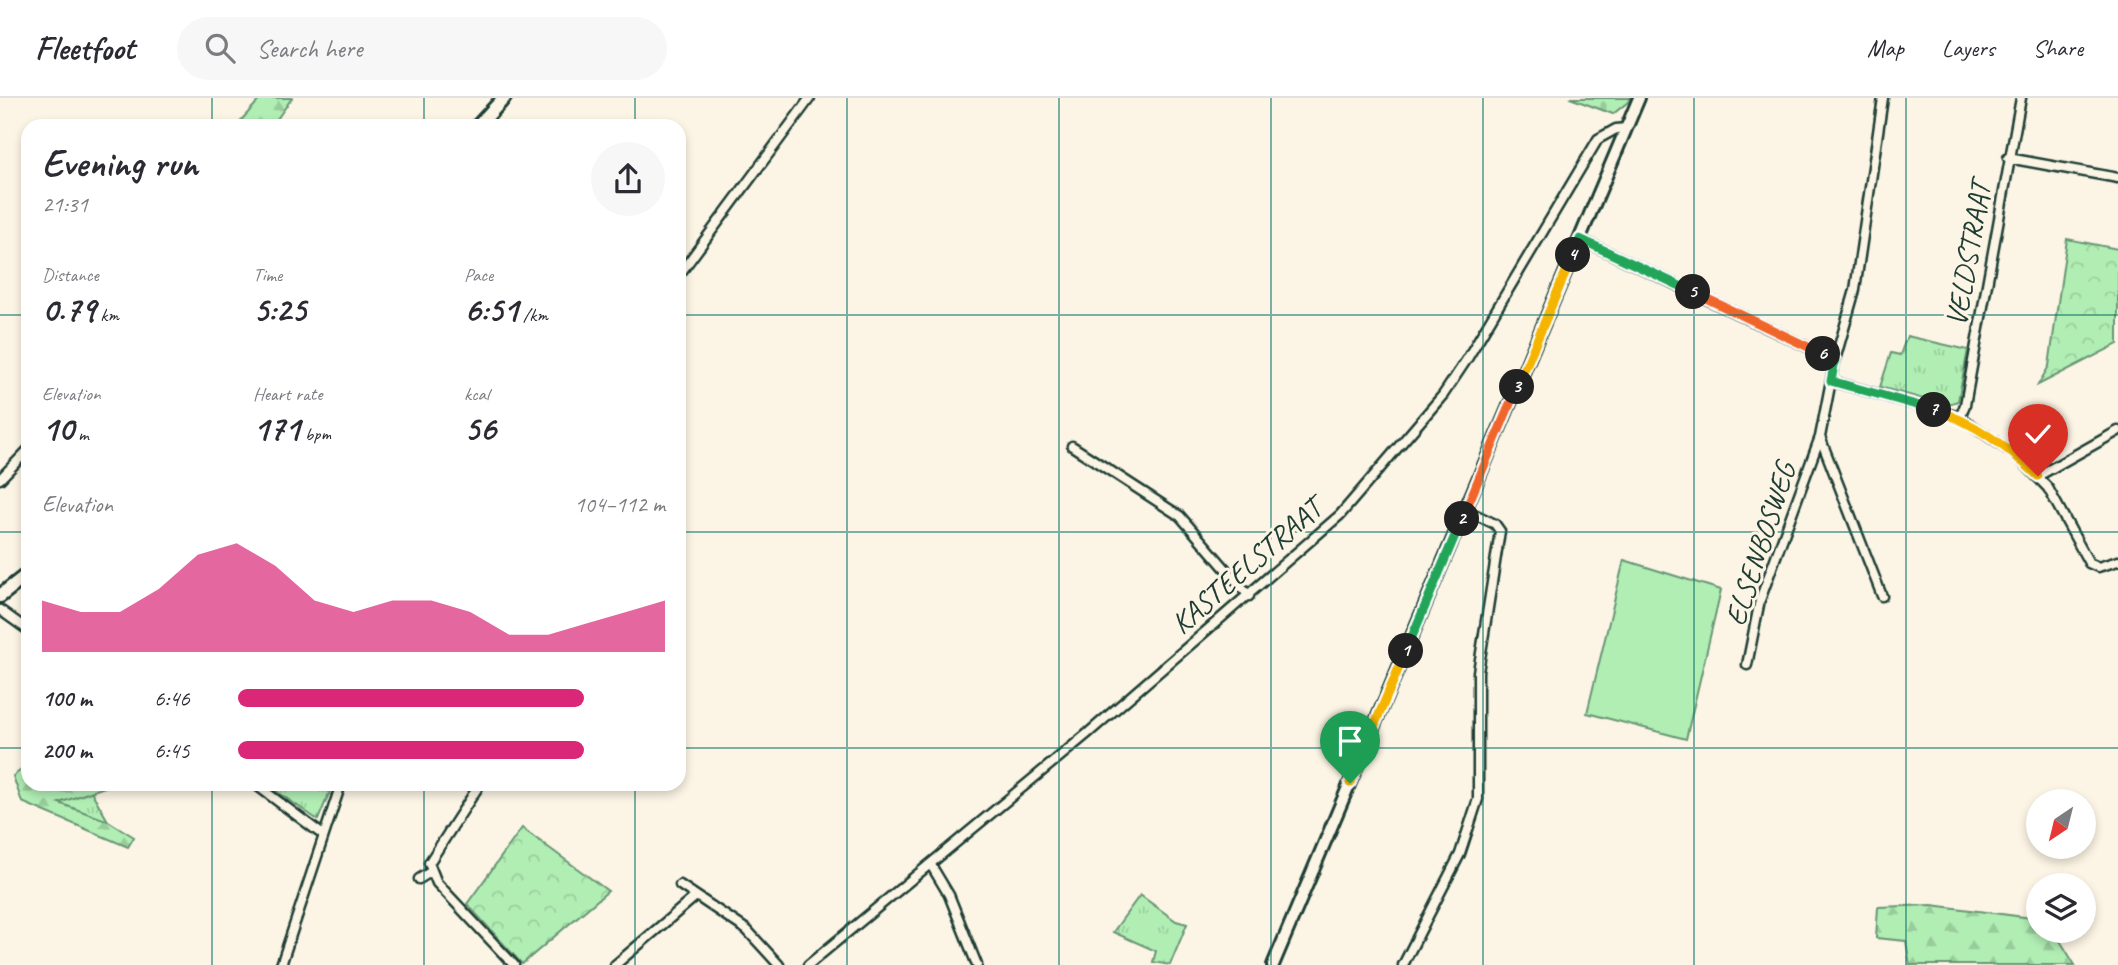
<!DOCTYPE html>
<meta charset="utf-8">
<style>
body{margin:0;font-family:Caveat,sans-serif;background:#f7f7f7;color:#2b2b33;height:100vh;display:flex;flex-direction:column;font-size:26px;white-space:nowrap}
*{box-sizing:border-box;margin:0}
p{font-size:23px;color:#7c7c81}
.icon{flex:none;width:38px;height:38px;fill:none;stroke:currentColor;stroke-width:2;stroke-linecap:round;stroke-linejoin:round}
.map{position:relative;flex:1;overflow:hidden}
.sheet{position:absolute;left:21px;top:21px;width:665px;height:672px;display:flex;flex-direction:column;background:#fff;border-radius:21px;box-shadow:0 4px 10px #0003}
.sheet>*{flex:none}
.needle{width:46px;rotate:215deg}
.fabs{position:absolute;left:2026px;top:691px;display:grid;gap:14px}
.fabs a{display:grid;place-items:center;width:70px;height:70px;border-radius:50%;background:#fff;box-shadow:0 4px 10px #0003;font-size:35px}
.pin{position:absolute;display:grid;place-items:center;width:60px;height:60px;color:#fff;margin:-72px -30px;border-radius:50% 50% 50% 0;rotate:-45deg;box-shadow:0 0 7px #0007}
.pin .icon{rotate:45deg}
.km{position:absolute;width:35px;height:35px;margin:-18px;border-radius:50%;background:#222;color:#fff;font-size:19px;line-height:35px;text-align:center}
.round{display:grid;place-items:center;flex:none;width:74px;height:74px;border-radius:37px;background:#f7f7f7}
.summary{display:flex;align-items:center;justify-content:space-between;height:119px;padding:0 21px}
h1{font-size:38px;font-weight:700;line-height:52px}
.figures{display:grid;grid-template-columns:repeat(3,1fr);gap:10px;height:119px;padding:7px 21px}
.figures div{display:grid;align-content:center}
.figures b{font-size:35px;font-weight:700}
.figures small{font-size:19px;font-weight:400}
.figures p{font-size:19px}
.chart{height:196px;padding:14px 21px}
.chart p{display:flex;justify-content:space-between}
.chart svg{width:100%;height:126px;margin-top:7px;fill:#db2777;opacity:.7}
ul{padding:0 21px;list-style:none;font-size:23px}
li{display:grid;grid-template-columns:112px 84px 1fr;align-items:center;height:52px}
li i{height:18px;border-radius:9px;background:#db2777}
header{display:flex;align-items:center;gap:42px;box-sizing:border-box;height:98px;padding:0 35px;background:#fff;border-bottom:2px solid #e1e1e2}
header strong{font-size:33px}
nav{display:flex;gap:38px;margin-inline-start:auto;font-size:24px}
.search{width:490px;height:63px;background:#f7f7f7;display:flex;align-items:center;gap:18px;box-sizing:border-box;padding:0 24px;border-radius:38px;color:#7c7c81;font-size:26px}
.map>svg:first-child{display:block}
.grass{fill:url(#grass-tufts);stroke:#689674;stroke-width:2}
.forest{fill:url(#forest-firs);stroke:#689674;stroke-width:2}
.cemetery{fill:url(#cemetery-stones);stroke:#689674;stroke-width:2}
.park{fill:url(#park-crowns);stroke:#689674;stroke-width:2}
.garden{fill:#b1eeb4;stroke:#689674;stroke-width:2}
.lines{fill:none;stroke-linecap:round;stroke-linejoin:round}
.street-casing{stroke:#1f3d34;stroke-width:13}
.secondary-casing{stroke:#1f3d34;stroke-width:16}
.primary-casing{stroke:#1f3d34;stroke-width:18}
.street{stroke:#fcf5e5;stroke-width:8}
.secondary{stroke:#fcf5e5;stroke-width:10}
.primary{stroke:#fcf5e5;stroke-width:12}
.split-1-casing{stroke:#fff;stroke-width:14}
.split-2-casing{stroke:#fff;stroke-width:14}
.split-3-casing{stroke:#fff;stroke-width:14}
.split-4-casing{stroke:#fff;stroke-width:14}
.split-5-casing{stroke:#fff;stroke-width:14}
.split-6-casing{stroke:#fff;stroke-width:14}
.split-7-casing{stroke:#fff;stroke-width:14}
.split-8-casing{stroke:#fff;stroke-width:14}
.split-1{stroke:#f5b400;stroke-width:9}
.split-2{stroke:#22a559;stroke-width:9}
.split-3{stroke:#f0652b;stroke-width:9}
.split-4{stroke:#f5b400;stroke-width:9}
.split-5{stroke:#22a559;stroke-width:9}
.split-6{stroke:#f0652b;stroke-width:9}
.split-7{stroke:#22a559;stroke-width:9}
.split-8{stroke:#f5b400;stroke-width:9}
.grid{fill:none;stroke:#0f766e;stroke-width:2;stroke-opacity:0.55}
.labels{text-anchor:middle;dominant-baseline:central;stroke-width:6;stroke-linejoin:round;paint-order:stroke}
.street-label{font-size:30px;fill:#1f3d34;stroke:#fcf5e5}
</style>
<header>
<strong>Fleetfoot</strong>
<div class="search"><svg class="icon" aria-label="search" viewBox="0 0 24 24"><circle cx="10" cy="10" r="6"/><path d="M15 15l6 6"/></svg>Search here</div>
<nav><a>Map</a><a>Layers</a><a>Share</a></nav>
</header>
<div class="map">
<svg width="2118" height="867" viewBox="0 0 2118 867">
<defs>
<pattern id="grass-tufts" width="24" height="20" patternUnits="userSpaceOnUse" patternTransform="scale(1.75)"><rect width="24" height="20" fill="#b1eeb4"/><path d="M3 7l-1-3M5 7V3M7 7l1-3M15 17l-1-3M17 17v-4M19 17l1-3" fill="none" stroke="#98cd9b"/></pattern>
<pattern id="forest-firs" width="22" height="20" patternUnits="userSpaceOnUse" patternTransform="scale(1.75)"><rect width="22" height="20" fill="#b1eeb4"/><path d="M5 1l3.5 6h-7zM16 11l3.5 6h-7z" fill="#98cd9b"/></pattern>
<pattern id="cemetery-stones" width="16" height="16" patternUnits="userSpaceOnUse" patternTransform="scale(1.75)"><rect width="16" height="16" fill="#b1eeb4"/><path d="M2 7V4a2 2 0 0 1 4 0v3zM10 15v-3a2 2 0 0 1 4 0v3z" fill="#98cd9b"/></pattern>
<pattern id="park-crowns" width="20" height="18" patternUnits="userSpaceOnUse" patternTransform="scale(1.75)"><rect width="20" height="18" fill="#b1eeb4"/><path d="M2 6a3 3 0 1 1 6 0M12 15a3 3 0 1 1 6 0" fill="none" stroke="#98cd9b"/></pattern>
</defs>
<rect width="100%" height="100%" fill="#fcf5e5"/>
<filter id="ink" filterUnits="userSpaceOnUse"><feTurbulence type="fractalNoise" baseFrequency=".0143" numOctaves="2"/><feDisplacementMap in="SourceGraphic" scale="14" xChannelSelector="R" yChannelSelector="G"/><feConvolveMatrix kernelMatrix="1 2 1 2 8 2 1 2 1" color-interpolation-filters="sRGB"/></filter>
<g filter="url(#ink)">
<path class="grass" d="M 1907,238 L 1968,252 L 1958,303 L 1945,307 L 1880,289 L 1891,255 L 1900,257 Z
M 266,686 L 333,686 L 318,722 Z
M 91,693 L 108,723 L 58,705 Z
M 1140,797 L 1176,823 L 1187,826 L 1170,867 L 1153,864 L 1156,853 L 1113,834 Z"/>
<path class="forest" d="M 261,0 L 292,0 L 272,28 L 250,25 L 236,28 Z
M 28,667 L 28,686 L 113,686 L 59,705 L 108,723 L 134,739 L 128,749 L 22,704 L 13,678 Z
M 1932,807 L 2039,821 L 2039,833 L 2054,833 L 2075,867 L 1910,867 L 1906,843 L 1876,840 L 1878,809 Z"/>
<path class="cemetery" d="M 1570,0 L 1633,0 L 1613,16 Z"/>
<path class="park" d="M 2067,141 L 2118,151 L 2118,246 L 2038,287 L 2049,268 Z
M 522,730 L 608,793 L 522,866 L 467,806 Z"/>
<path class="garden" d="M 1624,462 L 1721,492 L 1686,641 L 1587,615 Z"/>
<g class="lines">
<g class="street-casing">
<path id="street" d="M 2008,60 L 2118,80
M 1580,141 L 1835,262
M 679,177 L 810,0
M 1831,283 L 1960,319 L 2017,358 L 2048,390 L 2089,465 L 2098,469 L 2118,463
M 1960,319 L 1965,307 L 2021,0
M 1072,348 L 1180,418 L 1249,498
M 2038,378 L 2118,333
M 0,381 L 28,352
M 1882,498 L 1820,339 L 1835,262 L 1855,192 L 1883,0
M 0,512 L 28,532
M 1747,567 L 1760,502 L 1820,339
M 255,686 L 323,737
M 480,686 L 429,765 L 437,785 L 514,867
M 931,767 L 949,797 L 977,867
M 419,781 L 432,773
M 680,787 L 747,832 L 779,867
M 281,867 L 341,686
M 615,867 L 696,798
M 808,867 L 1087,636 L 1340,417 L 1443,297 L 1467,261 L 1598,41 L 1616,31 L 1626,30
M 1403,867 L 1460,756 L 1478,701 L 1478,574 L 1500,433 L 1495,426 L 1466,412"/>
</g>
<g class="secondary-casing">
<path id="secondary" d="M 1273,867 L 1639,0"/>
</g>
<g class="primary-casing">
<path id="primary" d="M 478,28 L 504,0
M 0,498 L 28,476"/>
</g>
<use href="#street" class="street"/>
<use href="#secondary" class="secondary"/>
<use href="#primary" class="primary"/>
</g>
</g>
<g class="lines" filter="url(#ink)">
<g class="split-1-casing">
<path id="split-1" d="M 1350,685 L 1406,553"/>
</g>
<g class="split-2-casing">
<path id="split-2" d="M 1406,553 L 1462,421"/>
</g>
<g class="split-3-casing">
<path id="split-3" d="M 1462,421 L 1517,289"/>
</g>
<g class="split-4-casing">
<path id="split-4" d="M 1517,289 L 1573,157"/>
</g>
<g class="split-5-casing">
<path id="split-5" d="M 1573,157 L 1580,141 L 1693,194"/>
</g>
<g class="split-6-casing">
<path id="split-6" d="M 1693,194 L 1823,256"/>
</g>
<g class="split-7-casing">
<path id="split-7" d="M 1823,256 L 1835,262 L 1831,283 L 1934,312"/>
</g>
<g class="split-8-casing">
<path id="split-8" d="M 1934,312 C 1974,323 2008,350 2038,378"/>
</g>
<use href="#split-1" class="split-1"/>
<use href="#split-2" class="split-2"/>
<use href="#split-3" class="split-3"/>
<use href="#split-4" class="split-4"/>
<use href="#split-5" class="split-5"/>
<use href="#split-6" class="split-6"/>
<use href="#split-7" class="split-7"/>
<use href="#split-8" class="split-8"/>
</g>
<path class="grid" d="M 212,0 L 212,28M 424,0 L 424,28M 635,0 L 635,28M 847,0 L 847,867M 1059,0 L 1059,867M 1271,0 L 1271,867M 1483,0 L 1483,867M 1694,0 L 1694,867M 1906,0 L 1906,867M 0,217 L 28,217M 679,217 L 2118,217M 0,434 L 28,434M 679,434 L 2118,434M 0,650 L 28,650M 679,650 L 2118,650M 212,686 L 212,867M 424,686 L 424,867M 635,686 L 635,867"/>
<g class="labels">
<g class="street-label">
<text transform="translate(1968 156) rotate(-80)">VELDSTRAAT</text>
<text transform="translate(1760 446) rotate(-72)">ELSENBOSWEG</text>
<text transform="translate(1246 468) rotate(-41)">KASTEELSTRAAT</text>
</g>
</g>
</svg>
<div class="fabs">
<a><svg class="needle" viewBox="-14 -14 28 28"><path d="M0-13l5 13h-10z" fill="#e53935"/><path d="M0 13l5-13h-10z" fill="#7c7c81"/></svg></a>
<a><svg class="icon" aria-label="layers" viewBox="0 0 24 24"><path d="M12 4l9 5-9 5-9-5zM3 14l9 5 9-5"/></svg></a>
</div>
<div class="pin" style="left:1350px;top:685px;background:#1e9e55"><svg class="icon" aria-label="arrive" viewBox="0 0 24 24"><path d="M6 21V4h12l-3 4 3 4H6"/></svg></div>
<div class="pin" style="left:2038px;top:378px;background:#d93025"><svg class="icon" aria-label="check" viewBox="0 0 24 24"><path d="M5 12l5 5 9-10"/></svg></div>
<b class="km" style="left:1406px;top:553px">1</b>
<b class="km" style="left:1462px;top:421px">2</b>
<b class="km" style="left:1517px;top:289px">3</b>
<b class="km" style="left:1573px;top:157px">4</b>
<b class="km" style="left:1693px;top:194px">5</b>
<b class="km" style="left:1823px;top:256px">6</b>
<b class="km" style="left:1934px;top:312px">7</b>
<section class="sheet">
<div class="summary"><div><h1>Evening run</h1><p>21:31</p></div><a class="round"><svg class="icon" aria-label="share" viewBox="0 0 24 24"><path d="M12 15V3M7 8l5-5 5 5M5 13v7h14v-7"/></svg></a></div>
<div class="figures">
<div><p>Distance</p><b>0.79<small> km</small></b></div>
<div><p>Time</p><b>5:25</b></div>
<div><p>Pace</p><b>6:51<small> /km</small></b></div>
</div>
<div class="figures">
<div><p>Elevation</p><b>10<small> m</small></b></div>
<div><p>Heart rate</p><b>171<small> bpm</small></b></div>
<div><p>kcal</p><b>56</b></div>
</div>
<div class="chart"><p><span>Elevation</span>104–112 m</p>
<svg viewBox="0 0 160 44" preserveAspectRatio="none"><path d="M0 44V26L10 30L20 30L30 22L40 10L50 6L60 14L70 26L80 30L90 26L100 26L110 30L120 38L130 38L140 34L150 30L160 26V44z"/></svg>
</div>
<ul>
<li><b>100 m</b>6:46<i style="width:81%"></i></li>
<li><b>200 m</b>6:45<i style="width:81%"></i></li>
</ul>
</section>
</div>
